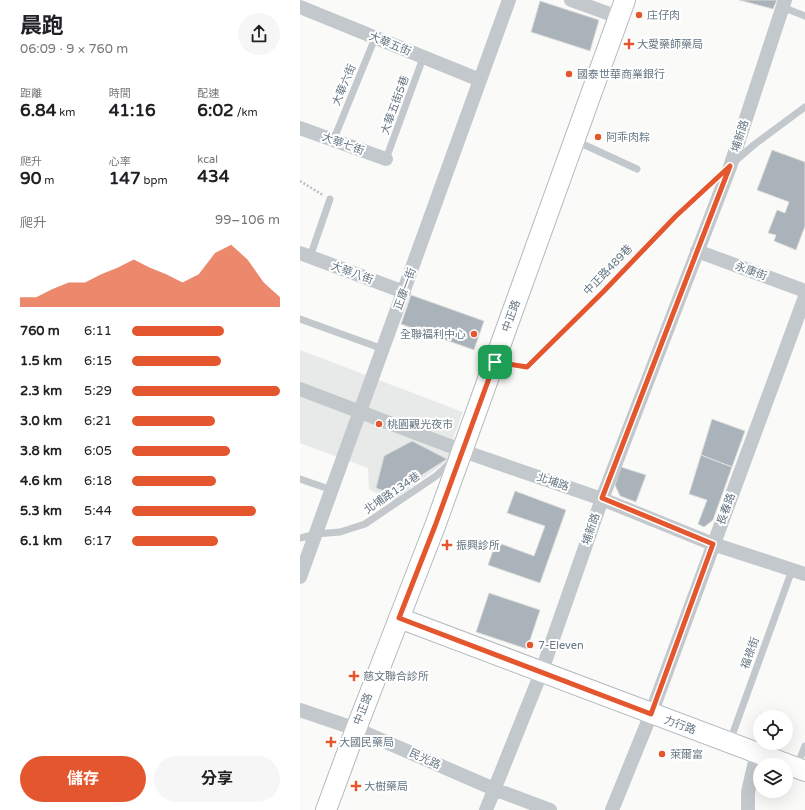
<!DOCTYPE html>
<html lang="zh-TW">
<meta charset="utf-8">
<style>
body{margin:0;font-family:"Varela Round","Noto Sans TC",sans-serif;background:#f6f6f6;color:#202124;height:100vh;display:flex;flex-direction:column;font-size:15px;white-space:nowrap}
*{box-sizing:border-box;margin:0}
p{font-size:13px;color:#757577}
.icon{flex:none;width:22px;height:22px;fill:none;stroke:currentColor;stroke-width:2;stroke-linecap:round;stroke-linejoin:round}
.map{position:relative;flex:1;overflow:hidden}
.drawer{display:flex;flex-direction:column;background:#fff;width:300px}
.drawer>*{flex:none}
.buttons{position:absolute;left:453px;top:710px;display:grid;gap:8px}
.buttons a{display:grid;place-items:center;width:40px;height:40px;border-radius:50%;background:#fff;box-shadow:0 4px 16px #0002;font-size:20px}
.pin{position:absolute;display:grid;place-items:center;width:34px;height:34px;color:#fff;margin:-17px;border-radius:8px;box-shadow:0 2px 6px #0006}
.round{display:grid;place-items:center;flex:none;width:42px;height:42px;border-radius:21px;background:#f6f6f6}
.summary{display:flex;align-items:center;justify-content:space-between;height:68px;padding:0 20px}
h1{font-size:22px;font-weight:700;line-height:30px}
.metrics{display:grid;grid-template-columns:repeat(3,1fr);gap:6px;height:68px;padding:4px 20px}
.metrics div{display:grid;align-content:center}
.metrics b{font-size:17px;font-weight:700}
.metrics small{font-size:11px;font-weight:400}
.metrics p{font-size:11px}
.chart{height:112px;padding:8px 20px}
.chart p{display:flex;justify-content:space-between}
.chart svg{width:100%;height:72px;margin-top:4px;fill:#e4572e;opacity:.7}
.action{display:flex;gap:8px;margin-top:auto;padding:8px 20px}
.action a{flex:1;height:46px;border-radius:24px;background:#e4572e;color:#fff;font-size:16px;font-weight:700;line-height:46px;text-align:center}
.action a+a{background:#f6f6f6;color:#202124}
ul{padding:0 20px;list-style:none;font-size:13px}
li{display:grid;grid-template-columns:64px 48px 1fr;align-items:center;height:30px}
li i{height:10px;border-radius:5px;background:#e4572e}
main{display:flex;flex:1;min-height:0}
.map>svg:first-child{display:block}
.built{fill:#e8e9e9}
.building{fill:#aab3b9;stroke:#dcdcda}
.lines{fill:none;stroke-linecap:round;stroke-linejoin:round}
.secondary-casing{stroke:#b3babf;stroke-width:22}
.path{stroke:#bbbfc2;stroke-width:2.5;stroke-dasharray:2 2;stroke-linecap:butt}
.lane{stroke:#c3c8cc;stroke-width:7}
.street{stroke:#c3c8cc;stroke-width:14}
.secondary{stroke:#fff;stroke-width:20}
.route-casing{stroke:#fff;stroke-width:8}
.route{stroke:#e4572e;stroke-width:5}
.poi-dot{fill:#e4572e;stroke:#fff;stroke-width:1.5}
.labels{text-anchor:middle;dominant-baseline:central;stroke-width:4;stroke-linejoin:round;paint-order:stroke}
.poi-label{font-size:11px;fill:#657683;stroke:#fff;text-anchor:start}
.street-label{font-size:11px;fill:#657683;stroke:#fff}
</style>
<main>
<section class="drawer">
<div class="summary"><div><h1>晨跑</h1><p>06:09 · 9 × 760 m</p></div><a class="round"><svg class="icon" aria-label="share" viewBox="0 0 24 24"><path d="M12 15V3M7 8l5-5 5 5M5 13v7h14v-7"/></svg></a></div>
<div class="metrics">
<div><p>距離</p><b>6.84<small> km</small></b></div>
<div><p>時間</p><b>41:16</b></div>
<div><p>配速</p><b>6:02<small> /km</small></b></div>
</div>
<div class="metrics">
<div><p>爬升</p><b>90<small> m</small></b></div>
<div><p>心率</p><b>147<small> bpm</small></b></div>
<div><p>kcal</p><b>434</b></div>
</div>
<div class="chart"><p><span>爬升</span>99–106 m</p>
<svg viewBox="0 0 160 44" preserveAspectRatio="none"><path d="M0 44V38L10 38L20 33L30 29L40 29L50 24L60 20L70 15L80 20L90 24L100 29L110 24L120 11L130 6L140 15L150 29L160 38V44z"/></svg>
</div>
<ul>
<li><b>760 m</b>6:11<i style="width:62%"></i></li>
<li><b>1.5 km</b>6:15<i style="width:60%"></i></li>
<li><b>2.3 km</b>5:29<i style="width:100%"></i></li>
<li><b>3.0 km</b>6:21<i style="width:56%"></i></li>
<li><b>3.8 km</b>6:05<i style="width:66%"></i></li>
<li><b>4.6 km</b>6:18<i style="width:57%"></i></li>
<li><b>5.3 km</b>5:44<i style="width:84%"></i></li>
<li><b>6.1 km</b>6:17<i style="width:58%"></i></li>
</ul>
<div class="action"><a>儲存</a><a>分享</a></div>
</section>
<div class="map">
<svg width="505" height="810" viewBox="0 0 505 810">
<rect width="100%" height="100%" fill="#fafaf8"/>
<path class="built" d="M 0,350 L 163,412 L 154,436 L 152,457 L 92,502 L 69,489 L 68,468 L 0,443 Z"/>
<path class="building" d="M 439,0 L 477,0 L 473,9 Z
M 240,1 L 299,20 L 290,51 L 231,32 Z
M 472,150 L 505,162 L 505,226 L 496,250 L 474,241 L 476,235 L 468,233 L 477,210 L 485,213 L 489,202 L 457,190 Z
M 111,295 L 184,321 L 174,350 L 101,324 Z
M 412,419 L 445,431 L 432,467 L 401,455 Z
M 112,441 L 147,459 L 92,494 L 76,488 L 84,456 Z
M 401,455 L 432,467 L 413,520 L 404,527 L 398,524 L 407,500 L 389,494 Z
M 321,467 L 346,475 L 336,502 L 320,496 L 315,485 Z
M 215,491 L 266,510 L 240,583 L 188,565 L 196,542 L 234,556 L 245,526 L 207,513 Z
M 189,593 L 240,610 L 227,649 L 176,632 Z"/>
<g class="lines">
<g class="secondary-casing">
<path id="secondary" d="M 99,618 L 505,771
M 26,810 L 56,729 L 135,526 L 325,0"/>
</g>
<path class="path" d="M 0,181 L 23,195"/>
<path class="lane" d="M 482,7 L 505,16
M 33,141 L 75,38
M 276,141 L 337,169
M 86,159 L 123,58
M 434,162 L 455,144 L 505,107
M 10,257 L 30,199
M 0,319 L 83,349
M 195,362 L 227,367 L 303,292 L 375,216 L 425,171
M 0,479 L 32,490
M 0,538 L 16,534 L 40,532 L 65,524 L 136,476 L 152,461
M 430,741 L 492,570
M 497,766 L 505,746"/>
<path class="street" d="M 271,0 L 318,17
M 0,7 L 180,80
M 0,128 L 86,159
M 397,251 L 505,291
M 0,253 L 104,292
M 0,389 L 163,451 L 302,499 L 413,544 L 505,574
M 0,577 L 209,0
M 0,710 L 56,729 L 194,789 L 250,810
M 186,810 L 241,673 L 302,499 L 430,167 L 485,0
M 312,810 L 351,714 L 505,297
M 448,810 L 448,792 L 457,753"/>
<use href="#secondary" class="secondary"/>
</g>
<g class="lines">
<g class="route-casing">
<path id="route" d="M 430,166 L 302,498 L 413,544 L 351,714 L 99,618 L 135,526 L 195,362 L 227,367 L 303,292 L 376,216 Z"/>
</g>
<use href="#route" class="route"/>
</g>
<g class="poi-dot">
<circle cx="339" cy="15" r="4"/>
<path d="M327 38h4v4h4v4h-4v4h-4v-4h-4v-4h4z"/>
<circle cx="269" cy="74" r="4"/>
<circle cx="298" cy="137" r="4"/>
<circle cx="174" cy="334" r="4"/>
<circle cx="79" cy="424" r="4"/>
<path d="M145 539h4v4h4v4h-4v4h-4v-4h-4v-4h4z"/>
<circle cx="230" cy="645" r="4"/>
<path d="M52 670h4v4h4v4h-4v4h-4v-4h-4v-4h4z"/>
<path d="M29 736h4v4h4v4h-4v4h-4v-4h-4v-4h4z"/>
<circle cx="362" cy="754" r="4"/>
<path d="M54 780h4v4h4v4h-4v4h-4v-4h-4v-4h4z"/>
</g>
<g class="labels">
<g class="poi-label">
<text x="347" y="15">庄仔肉</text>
<text x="337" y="44">大愛藥師藥局</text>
<text x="277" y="74">國泰世華商業銀行</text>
<text x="306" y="137">阿乖肉粽</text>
<text x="166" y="334" text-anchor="end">全聯福利中心</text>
<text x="87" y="424">桃園觀光夜市</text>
<text x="156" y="545">振興診所</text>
<text x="238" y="645">7-Eleven</text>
<text x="63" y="676">慈文聯合診所</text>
<text x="39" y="742">大國民藥局</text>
<text x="370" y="754">萊爾富</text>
<text x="64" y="786">大樹藥局</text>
</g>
<g class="street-label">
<text transform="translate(90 44) rotate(22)">大華五街</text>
<text transform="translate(44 85) rotate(-67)">大華六街</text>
<text transform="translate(95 105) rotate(-70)">大華五街5巷</text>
<text transform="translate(440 136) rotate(-72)">埔新路</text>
<text transform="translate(43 144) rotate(20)">大華七街</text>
<text transform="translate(308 270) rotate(-46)">中正路489巷</text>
<text transform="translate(451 271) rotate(20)">永康街</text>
<text transform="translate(52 273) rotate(20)">大華八街</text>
<text transform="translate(105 289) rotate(-70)">正康一街</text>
<text transform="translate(211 316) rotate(-70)">中正路</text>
<text transform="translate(253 482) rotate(19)">北埔路</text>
<text transform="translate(92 493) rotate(-34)">北埔路134巷</text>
<text transform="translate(426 509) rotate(-70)">長春路</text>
<text transform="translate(291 529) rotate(-71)">埔新路</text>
<text transform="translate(450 653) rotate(-70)">福祿街</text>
<text transform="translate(63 709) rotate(-69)">中正路</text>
<text transform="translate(380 725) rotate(20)">力行路</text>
<text transform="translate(125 759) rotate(24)">民光路</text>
</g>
</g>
</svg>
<div class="buttons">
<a><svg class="icon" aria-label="locate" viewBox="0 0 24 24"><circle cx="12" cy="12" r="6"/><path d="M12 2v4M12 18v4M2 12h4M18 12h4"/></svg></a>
<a><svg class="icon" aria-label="layers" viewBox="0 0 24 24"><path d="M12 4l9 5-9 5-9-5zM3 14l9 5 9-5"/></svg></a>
</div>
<div class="pin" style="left:195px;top:362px;background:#1e9e55"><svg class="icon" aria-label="arrive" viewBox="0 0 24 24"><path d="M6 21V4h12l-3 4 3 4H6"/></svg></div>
</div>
</main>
